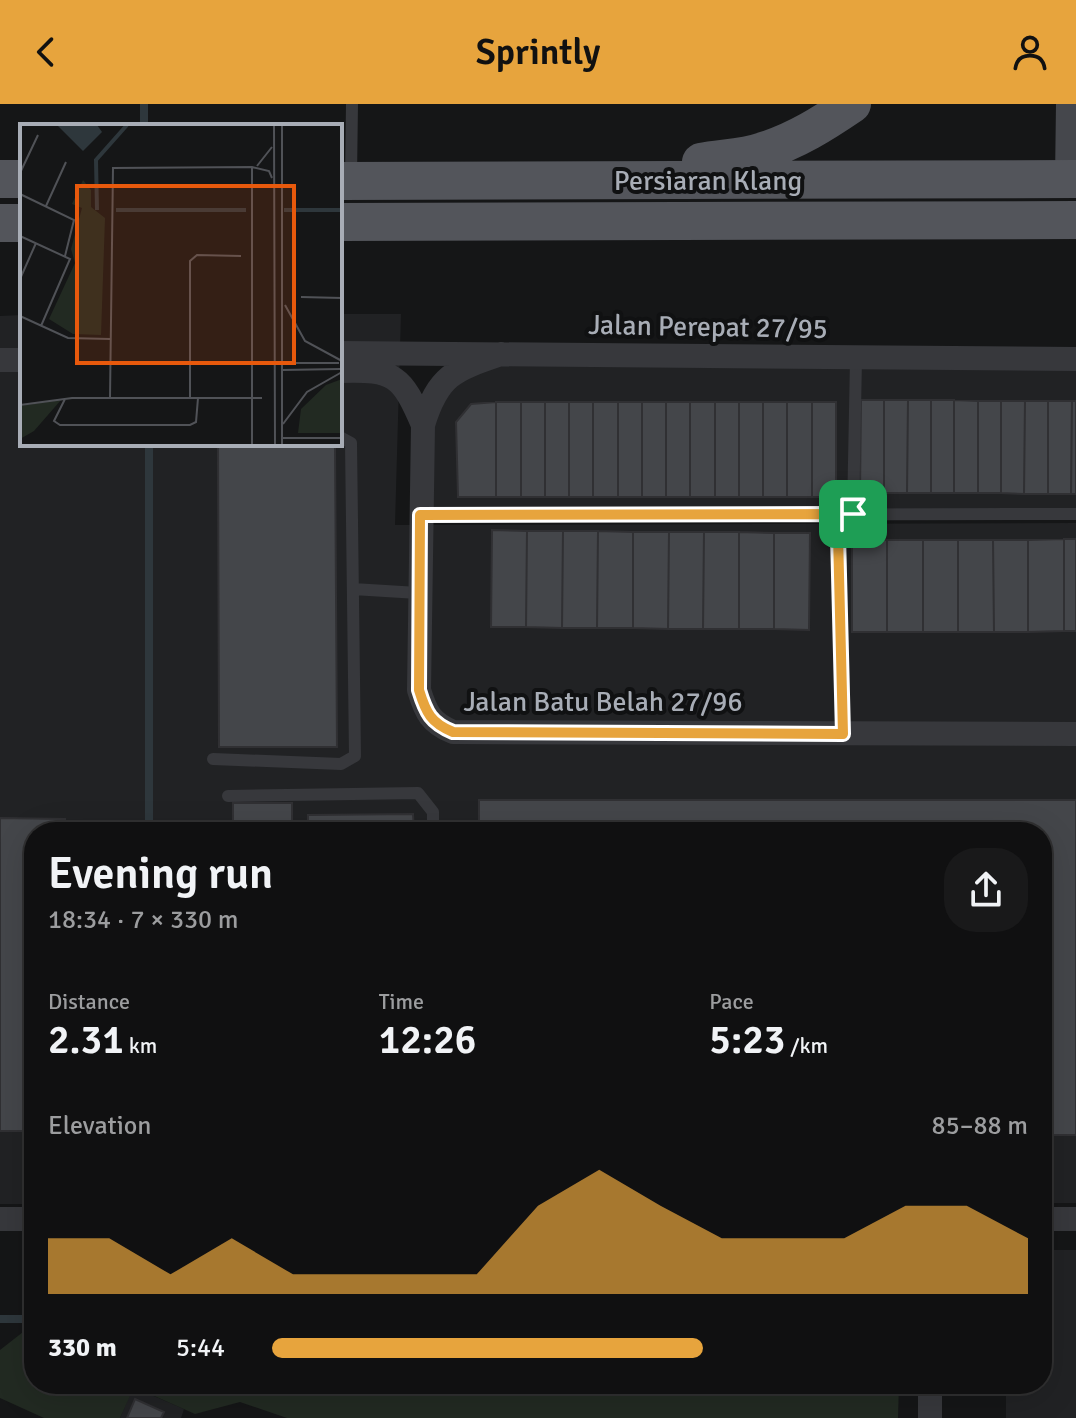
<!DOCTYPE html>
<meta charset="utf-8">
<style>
body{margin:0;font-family:Signika,sans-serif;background:#19191a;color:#f1f3f6;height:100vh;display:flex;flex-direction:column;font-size:30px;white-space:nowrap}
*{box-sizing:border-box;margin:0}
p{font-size:26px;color:#9c9d9f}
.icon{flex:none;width:44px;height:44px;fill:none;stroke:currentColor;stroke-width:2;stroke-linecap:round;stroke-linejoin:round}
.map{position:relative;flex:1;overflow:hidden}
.drawer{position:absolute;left:24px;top:718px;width:1028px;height:572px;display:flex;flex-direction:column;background:#101011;border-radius:32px;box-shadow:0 8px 32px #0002,0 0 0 2px #303031}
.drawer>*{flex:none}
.pin{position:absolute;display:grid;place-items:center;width:68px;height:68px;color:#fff;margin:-34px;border-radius:16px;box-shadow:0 4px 12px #0006}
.round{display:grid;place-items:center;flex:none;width:84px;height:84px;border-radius:32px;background:#19191a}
.headline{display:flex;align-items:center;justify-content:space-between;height:136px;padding:0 24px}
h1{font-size:44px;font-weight:600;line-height:60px}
.metrics{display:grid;grid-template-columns:repeat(3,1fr);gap:12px;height:136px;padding:8px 24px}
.metrics div{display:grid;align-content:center}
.metrics b{font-size:40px;font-weight:600}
.metrics small{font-size:22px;font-weight:400}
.metrics p{font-size:22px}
.chart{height:224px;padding:16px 24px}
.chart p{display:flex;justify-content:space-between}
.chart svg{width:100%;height:144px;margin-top:8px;fill:#e7a43d;opacity:.7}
ul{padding:0 24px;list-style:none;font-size:26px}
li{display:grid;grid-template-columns:128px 96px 1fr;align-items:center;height:60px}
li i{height:20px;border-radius:10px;background:#e7a43d}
header{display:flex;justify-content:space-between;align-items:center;height:104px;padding:0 24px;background:#e7a43d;color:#111;font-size:36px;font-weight:600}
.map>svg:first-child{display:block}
.built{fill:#212224}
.green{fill:#222a22}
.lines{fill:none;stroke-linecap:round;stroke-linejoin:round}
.stream{stroke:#2e373c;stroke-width:8}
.building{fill:#44464a;stroke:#303033;stroke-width:2}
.service{stroke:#37383c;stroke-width:12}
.minor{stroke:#37383c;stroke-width:24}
.secondary{stroke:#45474c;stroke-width:34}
.primary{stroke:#53555b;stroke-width:38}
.route-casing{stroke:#fff;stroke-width:16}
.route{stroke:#e7a43d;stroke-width:10}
.labels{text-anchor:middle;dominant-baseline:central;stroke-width:8;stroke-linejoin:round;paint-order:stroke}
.street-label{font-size:28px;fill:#a8adb6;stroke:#101112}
.inset-river{fill:none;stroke:#2e373c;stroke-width:4}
.inset-road{fill:none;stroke:#505257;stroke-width:2}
.view{fill:#e8590c;fill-opacity:0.15;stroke:#e8590c;stroke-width:4}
.inset-edge{fill:none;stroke:#a8adb6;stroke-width:4}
</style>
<header><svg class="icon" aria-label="back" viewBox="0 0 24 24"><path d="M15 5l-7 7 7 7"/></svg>Sprintly<svg class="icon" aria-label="person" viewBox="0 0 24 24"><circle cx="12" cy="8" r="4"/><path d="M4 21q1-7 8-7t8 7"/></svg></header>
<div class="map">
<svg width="1076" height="1314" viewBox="0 0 1076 1314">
<rect width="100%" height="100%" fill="#151617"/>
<path class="built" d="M 340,210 L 401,210 L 395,421 L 1076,419 L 1076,1099 L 1042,1099 L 1042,728 L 34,728 L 34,1100 L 0,1100 L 0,212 L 22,211 L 22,340 L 340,340 Z
M 506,259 L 1076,264 L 1076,404 L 431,404 L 433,323 L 445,290 L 466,271 Z
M 1042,1146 L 1076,1146 L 1076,1314 L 1006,1314 L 1006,1280 L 1042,1280 Z
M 133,1283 L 184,1305 L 181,1314 L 120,1314 Z"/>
<path class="green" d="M 23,1228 L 34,1228 L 34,1280 L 899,1280 L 898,1314 L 287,1314 L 240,1298 L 195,1310 L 134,1283 L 120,1314 L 44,1314 L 0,1294 L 0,1246 Z"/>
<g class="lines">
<path class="stream" d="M 144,22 L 144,0
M 149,340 L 149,728
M 0,1215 L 34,1215"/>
</g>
<path class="building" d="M 861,296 L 884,296 L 884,389 L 860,388 Z
M 884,296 L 908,296 L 907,389 L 884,389 Z
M 908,296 L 931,296 L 931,389 L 907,389 Z
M 931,296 L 954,296 L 954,389 L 931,389 Z
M 954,296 L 978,297 L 978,389 L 954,389 Z
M 978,297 L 1001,297 L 1001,389 L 978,389 Z
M 1001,297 L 1025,297 L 1024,390 L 1001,389 Z
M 1025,297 L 1048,297 L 1048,390 L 1024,390 Z
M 1048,297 L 1072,297 L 1071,390 L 1048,390 Z
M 1072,297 L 1076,297 L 1076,390 L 1071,390 Z
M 496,298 L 496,393 L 458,393 L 456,318 L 471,300 Z
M 496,298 L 521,298 L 521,393 L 496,393 Z
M 521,298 L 545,298 L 545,393 L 521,393 Z
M 545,298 L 569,298 L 569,393 L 545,393 Z
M 569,298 L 593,298 L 593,393 L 569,393 Z
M 593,298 L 618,298 L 618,393 L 593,393 Z
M 618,298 L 642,298 L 642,393 L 618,393 Z
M 642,298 L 666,298 L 666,393 L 642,393 Z
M 666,298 L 690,298 L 690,393 L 666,393 Z
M 690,298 L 715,298 L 715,393 L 690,393 Z
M 715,298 L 739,298 L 739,393 L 715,393 Z
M 739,298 L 763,298 L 763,393 L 739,393 Z
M 763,298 L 787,298 L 787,393 L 763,393 Z
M 787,298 L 812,298 L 812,393 L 787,393 Z
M 812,298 L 836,298 L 836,393 L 812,393 Z
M 218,340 L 335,340 L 337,643 L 219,643 Z
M 492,426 L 527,427 L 526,523 L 491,523 Z
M 527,427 L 563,427 L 562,524 L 526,523 Z
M 563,427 L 598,427 L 597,524 L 562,524 Z
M 598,427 L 633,428 L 633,524 L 597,524 Z
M 633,428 L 669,428 L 668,525 L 633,524 Z
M 669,428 L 704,428 L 703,525 L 668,525 Z
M 704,428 L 739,428 L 739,525 L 703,525 Z
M 739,428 L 774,429 L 774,525 L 739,525 Z
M 774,429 L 810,429 L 809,526 L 774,525 Z
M 1064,435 L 1064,527 L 1028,528 L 1028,436 Z
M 1064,435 L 1076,435 L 1076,527 L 1064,527 Z
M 852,436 L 887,436 L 887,528 L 852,528 Z
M 887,436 L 923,436 L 923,528 L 887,528 Z
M 923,436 L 958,436 L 958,528 L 923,528 Z
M 958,436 L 993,436 L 994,528 L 958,528 Z
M 993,436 L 1028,436 L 1028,528 L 994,528 Z
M 479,696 L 1076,696 L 1076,1031 L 1042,1031 L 1042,728 L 479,728 Z
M 233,699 L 292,699 L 292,728 L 233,728 Z
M 413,710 L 414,728 L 308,728 L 308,711 Z
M 0,714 L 65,715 L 65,728 L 34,728 L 34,1027 L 0,1027 Z
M 135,1295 L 164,1308 L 161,1314 L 127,1314 Z"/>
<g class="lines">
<path class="service" d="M 351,73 L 352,0
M 420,411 L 1076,410
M 353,485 L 418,489
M 843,630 L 838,431 L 853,410 L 856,255
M 213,655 L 341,660 L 355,652 L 351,339 L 340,333
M 228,692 L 418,689 L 433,708 L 433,728"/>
<path class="minor" d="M 340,249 L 1076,255
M 501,250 C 454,266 438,271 423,321 L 419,586 C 426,609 431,619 453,628 L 1076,630
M 0,256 L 22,256
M 340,267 C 395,265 402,272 423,321
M 0,1115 L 34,1115
M 1042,1115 L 1076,1115
M 930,1280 L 930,1314"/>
<path class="secondary" d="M 1072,75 L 1073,0"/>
<path class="primary" d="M 701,58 C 721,54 744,54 763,47 C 796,37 824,19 852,0
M 0,75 L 22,75
M 340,77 L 1076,75
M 340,118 L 1076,116
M 0,119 L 22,119"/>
</g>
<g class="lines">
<g class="route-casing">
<path id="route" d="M 853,410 L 838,431 L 843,630 L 453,628 C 431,619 426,609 419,586 L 420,411 Z"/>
</g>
<use href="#route" class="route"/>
</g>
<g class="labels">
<g class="street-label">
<text x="708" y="77">Persiaran Klang</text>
<text transform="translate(708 223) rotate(1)">Jalan Perepat 27/95</text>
<text x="603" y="598">Jalan Batu Belah 27/96</text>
</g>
</g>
<g transform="translate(20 20)">
<rect width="322" height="322" fill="#151617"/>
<path d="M 63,56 L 71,66 L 71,83 L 85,94 L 81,211 L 53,210 L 29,195 L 55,139 L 51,125 L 62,84 L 52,80 ZM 322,255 L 322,309 L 278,309 L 281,285 L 306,261 ZM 41,276 L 14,307 L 0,315 L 0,282 Z" fill="#222a22"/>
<path d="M 37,1 L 77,1 L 82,8 L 63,27 Z" fill="#2e373c"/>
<path class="inset-river" d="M 77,86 L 76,36 L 107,1M 96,86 L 226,86M 264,86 L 322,86"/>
<path class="inset-road" d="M 254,1 L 255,321M 262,1 L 262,321M 237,42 L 252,23M 0,49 L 18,11M 0,70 L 54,96 L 45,132M 26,82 L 46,38M 0,112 L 50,135 L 21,202M 0,155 L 16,119M 281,173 L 322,174M 265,181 L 285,217 L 322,237M 0,192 L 48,214 L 90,215M 262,239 L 319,239M 262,246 L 320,245M 90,274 L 93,44 L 232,43 L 249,47 L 252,54M 170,274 L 170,137 L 177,131 L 221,132M 45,275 L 34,297 L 40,301 L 170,301 L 176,298 L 178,274M 0,281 L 52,274 L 242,274M 263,300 L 287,268 L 322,248M 262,314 L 322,314M 232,321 L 232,43"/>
<path class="view" d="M 57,62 L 274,62 L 274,239 L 57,239 Z"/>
<rect width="322" height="322" class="inset-edge"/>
</g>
</svg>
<div class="pin" style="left:853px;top:410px;background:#1e9e55"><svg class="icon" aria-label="arrive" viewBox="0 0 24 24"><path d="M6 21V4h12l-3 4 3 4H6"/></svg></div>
<section class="drawer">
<div class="headline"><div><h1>Evening run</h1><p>18:34 · 7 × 330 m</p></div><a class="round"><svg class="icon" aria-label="share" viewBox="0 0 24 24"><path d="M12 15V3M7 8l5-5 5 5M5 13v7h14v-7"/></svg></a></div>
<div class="metrics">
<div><p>Distance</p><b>2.31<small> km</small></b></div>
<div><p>Time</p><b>12:26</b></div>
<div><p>Pace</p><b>5:23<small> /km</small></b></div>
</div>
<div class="chart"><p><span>Elevation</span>85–88 m</p>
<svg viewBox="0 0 160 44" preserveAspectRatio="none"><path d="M0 44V27L10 27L20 38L30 27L40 38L50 38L60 38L70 38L80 17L90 6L100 17L110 27L120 27L130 27L140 17L150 17L160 27V44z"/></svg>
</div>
<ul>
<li><b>330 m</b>5:44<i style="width:57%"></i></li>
</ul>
</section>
</div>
